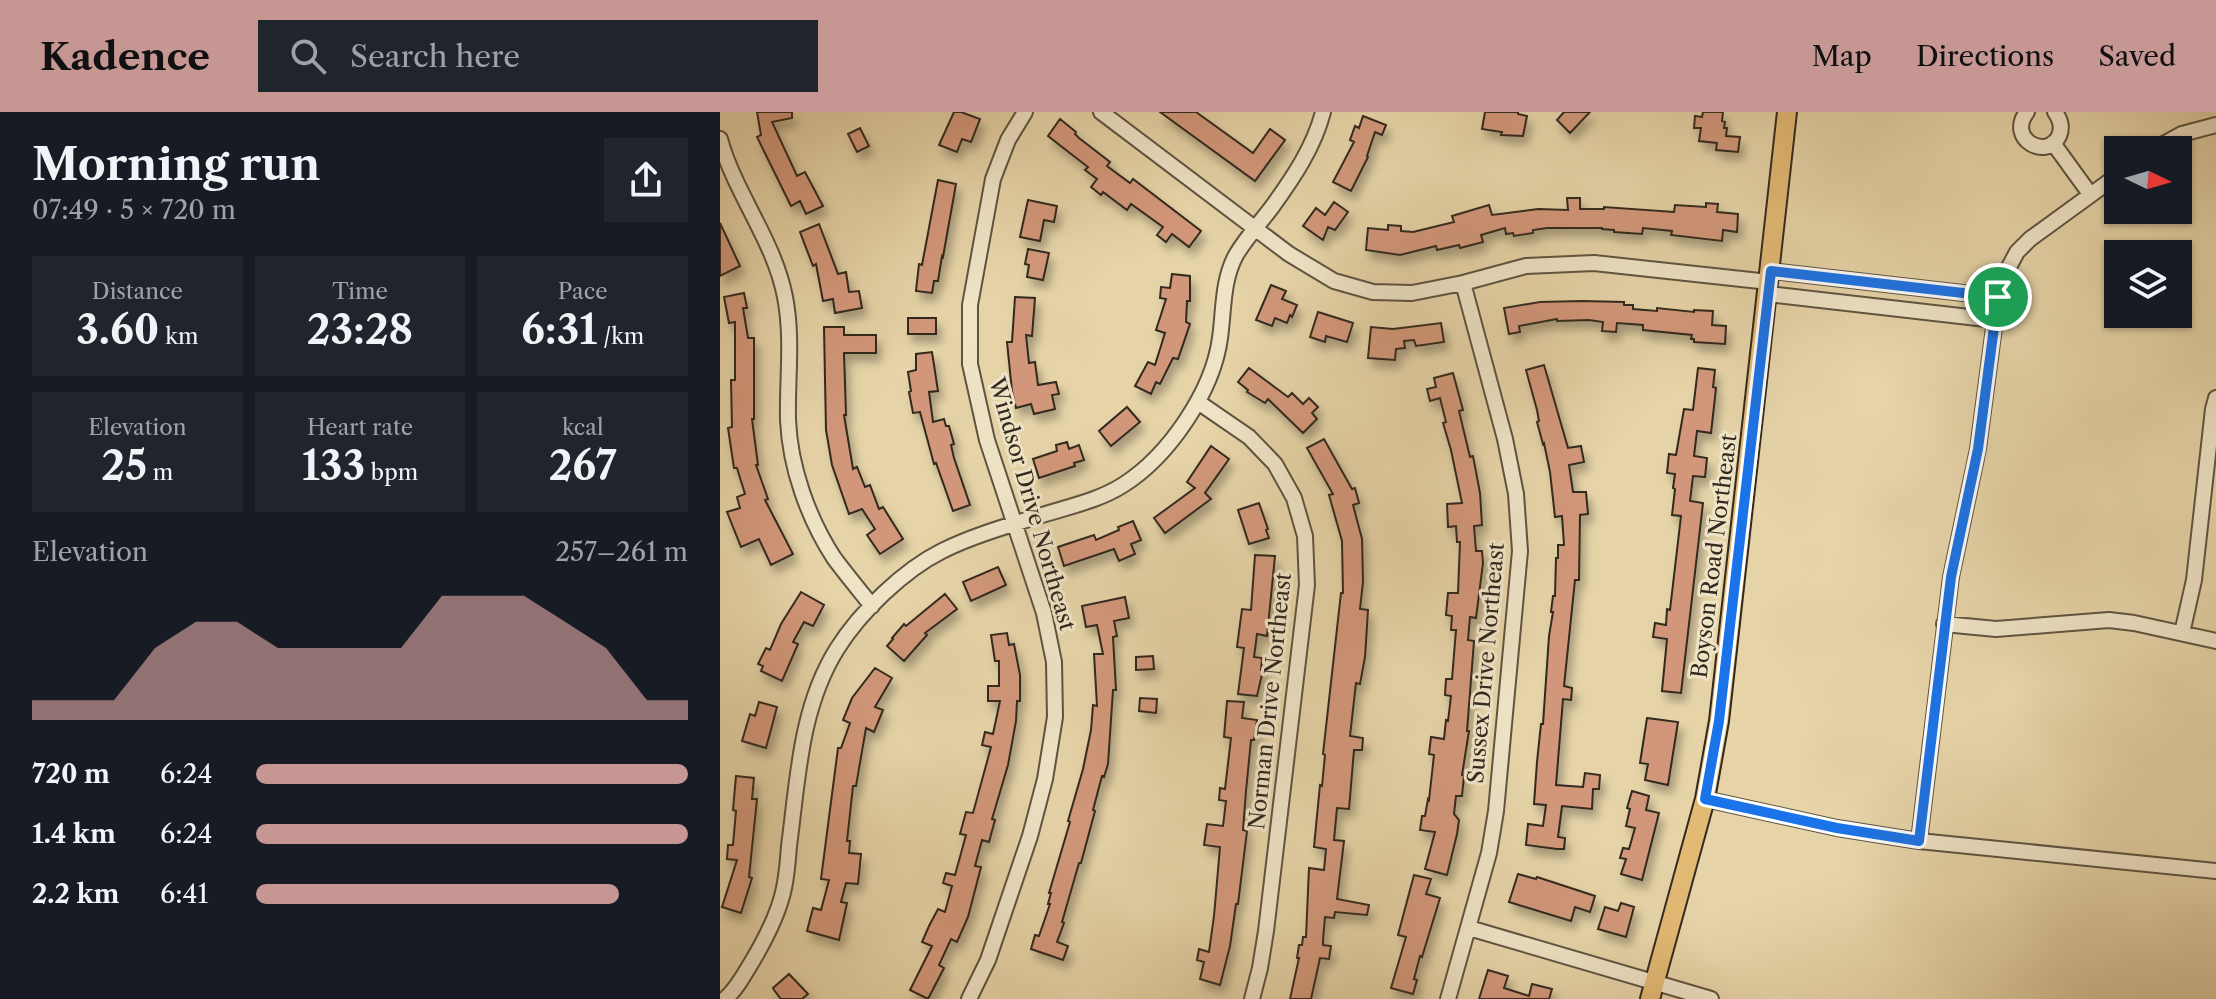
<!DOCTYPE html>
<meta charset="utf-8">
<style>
body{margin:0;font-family:"Libre Caslon Text",serif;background:#20242c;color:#f1f3f6;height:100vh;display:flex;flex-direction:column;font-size:30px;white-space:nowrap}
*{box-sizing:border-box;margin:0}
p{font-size:26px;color:#9ea1a6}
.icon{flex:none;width:44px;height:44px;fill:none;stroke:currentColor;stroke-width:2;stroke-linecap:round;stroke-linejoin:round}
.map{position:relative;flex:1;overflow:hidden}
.side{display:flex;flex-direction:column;background:#171b24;width:720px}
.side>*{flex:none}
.needle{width:52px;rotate:95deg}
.fabs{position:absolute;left:1384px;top:24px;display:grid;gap:16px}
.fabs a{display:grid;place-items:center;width:88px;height:88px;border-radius:0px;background:#171b24;box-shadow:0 2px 6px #0004;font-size:40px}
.pin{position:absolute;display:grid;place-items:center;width:68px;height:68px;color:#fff;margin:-34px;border:4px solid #fff;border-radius:50%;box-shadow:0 2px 8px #0007}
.round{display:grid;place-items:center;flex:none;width:84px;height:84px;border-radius:0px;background:#20242c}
.summary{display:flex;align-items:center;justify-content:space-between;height:136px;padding:0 32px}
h1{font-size:44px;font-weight:700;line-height:60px}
.stats{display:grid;grid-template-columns:repeat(3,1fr);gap:12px;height:136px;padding:8px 32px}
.stats div{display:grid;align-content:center;border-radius:0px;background:#20242c;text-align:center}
.stats b{font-size:40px;font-weight:700}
.stats small{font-size:22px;font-weight:400}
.stats p{font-size:22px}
.chart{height:224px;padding:16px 32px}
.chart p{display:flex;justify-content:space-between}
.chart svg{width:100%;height:144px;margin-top:8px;fill:#c59692;opacity:.7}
ul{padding:0 32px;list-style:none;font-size:26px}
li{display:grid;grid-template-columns:128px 96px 1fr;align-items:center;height:60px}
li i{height:20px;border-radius:10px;background:#c59692}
header{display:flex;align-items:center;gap:48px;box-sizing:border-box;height:112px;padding:0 40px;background:#c59692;color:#111}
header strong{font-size:38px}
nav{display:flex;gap:44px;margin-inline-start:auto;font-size:28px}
.search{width:560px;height:72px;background:#20242c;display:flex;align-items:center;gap:20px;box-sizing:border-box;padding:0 28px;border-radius:0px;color:#9ea1a6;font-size:30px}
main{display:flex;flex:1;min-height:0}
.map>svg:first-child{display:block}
.building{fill:#d2977a;stroke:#32291f;stroke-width:2;filter:url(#shadow)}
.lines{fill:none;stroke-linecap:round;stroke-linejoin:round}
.minor-casing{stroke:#5f5441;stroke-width:18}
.major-casing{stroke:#32291f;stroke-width:22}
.minor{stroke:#efe3c6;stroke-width:14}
.major{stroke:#e3ba74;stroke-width:18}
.route-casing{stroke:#fff;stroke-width:16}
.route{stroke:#1a73e8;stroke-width:10}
.labels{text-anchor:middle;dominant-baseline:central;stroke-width:6;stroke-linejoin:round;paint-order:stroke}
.street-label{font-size:22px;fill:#32291f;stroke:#efe3c6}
</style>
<header>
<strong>Kadence</strong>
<div class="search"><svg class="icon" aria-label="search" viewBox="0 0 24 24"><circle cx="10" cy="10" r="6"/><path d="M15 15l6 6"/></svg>Search here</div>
<nav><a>Map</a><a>Directions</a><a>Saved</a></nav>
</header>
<main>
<section class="side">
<div class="summary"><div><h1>Morning run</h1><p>07:49 · 5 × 720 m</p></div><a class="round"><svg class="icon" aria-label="share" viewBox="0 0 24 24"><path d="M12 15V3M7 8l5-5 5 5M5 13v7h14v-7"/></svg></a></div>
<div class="stats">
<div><p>Distance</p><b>3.60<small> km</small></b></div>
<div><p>Time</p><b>23:28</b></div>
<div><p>Pace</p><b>6:31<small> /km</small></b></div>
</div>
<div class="stats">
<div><p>Elevation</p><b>25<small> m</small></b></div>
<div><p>Heart rate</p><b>133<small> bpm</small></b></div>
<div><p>kcal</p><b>267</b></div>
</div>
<div class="chart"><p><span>Elevation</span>257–261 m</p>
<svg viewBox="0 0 160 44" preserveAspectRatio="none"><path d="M0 44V38L10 38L20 38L30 22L40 14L50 14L60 22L70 22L80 22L90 22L100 6L110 6L120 6L130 14L140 22L150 38L160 38V44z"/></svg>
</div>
<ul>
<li><b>720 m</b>6:24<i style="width:100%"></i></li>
<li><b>1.4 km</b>6:24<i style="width:100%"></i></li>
<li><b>2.2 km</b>6:41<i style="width:84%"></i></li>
</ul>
</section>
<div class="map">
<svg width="1496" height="887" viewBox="0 0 1496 887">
<defs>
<filter id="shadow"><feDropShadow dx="4.5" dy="8" stdDeviation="4" flood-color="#0004"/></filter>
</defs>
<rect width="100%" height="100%" fill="#e6d4a8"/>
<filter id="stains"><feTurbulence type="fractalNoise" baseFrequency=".0025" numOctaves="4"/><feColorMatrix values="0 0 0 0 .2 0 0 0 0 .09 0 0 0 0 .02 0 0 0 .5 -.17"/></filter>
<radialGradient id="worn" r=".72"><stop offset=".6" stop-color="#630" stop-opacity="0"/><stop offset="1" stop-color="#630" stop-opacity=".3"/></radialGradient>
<path class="building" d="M 37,0 L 72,0 L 72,6 L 52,10 L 77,64 L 85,60 L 103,94 L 86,102 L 80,89 L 71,94 L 37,25 L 41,23 Z
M 234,0 L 241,0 L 260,7 L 251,30 L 242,27 L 237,40 L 219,33 Z
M 440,0 L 476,0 L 533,41 L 550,17 L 565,28 L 535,69 Z
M 765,0 L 798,0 L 798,2 L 807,4 L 803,24 L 781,23 L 782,20 L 762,17 Z
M 844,0 L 870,0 L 850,21 L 837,8 Z
M 983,0 L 1003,0 L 1002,9 L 1005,10 L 1004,16 L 1007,16 L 1006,24 L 1020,25 L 1018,40 L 996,38 L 997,31 L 979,29 L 981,16 L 974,16 L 975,4 L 982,5 Z
M 643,4 L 666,13 L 662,23 L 655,20 L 647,44 L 648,45 L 631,79 L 613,70 L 634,30 L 630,28 L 635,14 L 639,16 Z
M 340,7 L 356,20 L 355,22 L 359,26 L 390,50 L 387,54 L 410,71 L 413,67 L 481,119 L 469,135 L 452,122 L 446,130 L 437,123 L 443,115 L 411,92 L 407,98 L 383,80 L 381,83 L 371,75 L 377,67 L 365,58 L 368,55 L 328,24 Z
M 140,16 L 149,34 L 137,40 L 128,22 Z
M 218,68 L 236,72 L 223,145 L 222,144 L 218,169 L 214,169 L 212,181 L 196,179 L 199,152 L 202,153 Z
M 847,86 L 860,86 L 860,97 L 884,97 L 884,95 L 954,100 L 955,93 L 986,95 L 986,91 L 998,92 L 997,100 L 1018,102 L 1017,120 L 1003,118 L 1002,129 L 951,123 L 952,119 L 923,116 L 922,122 L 894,120 L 894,118 L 882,117 L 882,116 L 827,116 L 813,118 L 813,121 L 794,124 L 793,121 L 786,122 L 785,116 L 761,123 L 763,130 L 740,136 L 739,133 L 717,138 L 716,134 L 680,143 L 646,138 L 648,116 L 668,118 L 668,113 L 681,114 L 681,119 L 693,120 L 734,110 L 732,104 L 769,93 L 772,103 L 818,97 L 848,98 Z
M 308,88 L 337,94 L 334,110 L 324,108 L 320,129 L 300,125 Z
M 614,90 L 628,100 L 615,118 L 608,115 L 603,128 L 583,114 L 596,96 L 605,103 Z
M 0,111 L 20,154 L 0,164 Z
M 99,112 L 118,162 L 126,160 L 129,180 L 139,179 L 142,196 L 115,201 L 113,187 L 103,189 L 96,152 L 93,154 L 80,120 Z
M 308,137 L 329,141 L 323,168 L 307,165 L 309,153 L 305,152 Z
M 452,162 L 470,164 L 470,189 L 467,189 L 466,210 L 470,212 L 458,247 L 453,246 L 440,272 L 436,270 L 431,282 L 415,274 L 428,250 L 435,253 L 445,221 L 436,218 L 446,187 L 440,186 L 441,175 L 450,176 Z
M 551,173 L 566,179 L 562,187 L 577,193 L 572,205 L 570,203 L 567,211 L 555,206 L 552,214 L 536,208 Z
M 24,181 L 27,196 L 23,196 L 28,226 L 34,226 L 34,307 L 32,307 L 38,353 L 36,353 L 48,387 L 45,388 L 73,442 L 51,453 L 39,427 L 21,435 L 7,400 L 20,396 L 17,385 L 25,382 L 17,356 L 14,356 L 8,316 L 12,315 L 11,268 L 15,268 L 15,210 L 9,211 L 4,185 Z
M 295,185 L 315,186 L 312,224 L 306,223 L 309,251 L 315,250 L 318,273 L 336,270 L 339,282 L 332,283 L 335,297 L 314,302 L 311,292 L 296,296 L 292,279 L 287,230 L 292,230 Z
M 862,189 L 904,190 L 904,193 L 913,193 L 913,197 L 937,199 L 937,196 L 974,200 L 974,198 L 993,199 L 992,213 L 1006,214 L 1005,232 L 974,230 L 974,227 L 971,227 L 972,223 L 923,218 L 923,213 L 897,211 L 896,220 L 882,219 L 883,210 L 869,208 L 837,209 L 837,207 L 799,214 L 800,220 L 789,222 L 784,196 L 820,190 Z
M 598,200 L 633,211 L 627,230 L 606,224 L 605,230 L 590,225 Z
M 188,206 L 216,206 L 216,222 L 188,222 Z
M 721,211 L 724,230 L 696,234 L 694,228 L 684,229 L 685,236 L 676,237 L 675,248 L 648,246 L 651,215 L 673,217 Z
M 104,215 L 124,215 L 124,223 L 156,223 L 156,241 L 124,241 L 126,303 L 124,303 L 133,357 L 137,355 L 145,375 L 150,373 L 159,397 L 163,395 L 183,427 L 160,442 L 147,423 L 155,417 L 142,397 L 129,402 L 112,353 L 106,318 Z
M 212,240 L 218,279 L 209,280 L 213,310 L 224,307 L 226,314 L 229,314 L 234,332 L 231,333 L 234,346 L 250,393 L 233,399 L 216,351 L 214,352 L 200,300 L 193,301 L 189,280 L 191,279 L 188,260 L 196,258 L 196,242 Z
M 824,253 L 848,336 L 861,334 L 864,350 L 849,353 L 853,380 L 866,380 L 868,402 L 860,403 L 859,468 L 855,468 L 844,574 L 852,576 L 851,588 L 843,587 L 836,673 L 863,675 L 865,661 L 880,663 L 879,677 L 873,677 L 872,697 L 842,694 L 838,725 L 845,726 L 844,737 L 837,737 L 806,733 L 808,712 L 823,714 L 826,693 L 814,692 L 817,650 L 821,612 L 823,612 L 829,524 L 833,500 L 831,500 L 833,484 L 835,484 L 836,446 L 838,446 L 838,433 L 844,433 L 842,404 L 835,405 L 830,360 L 824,331 L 823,332 L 817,310 L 819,309 L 817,298 L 806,258 Z
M 529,256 L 568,285 L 572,281 L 583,292 L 589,286 L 598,295 L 592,301 L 597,307 L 583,321 L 548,287 L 545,291 L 527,280 L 528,278 L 518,270 Z
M 978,256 L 995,258 L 993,275 L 996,276 L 991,321 L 977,319 L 974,344 L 987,346 L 985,365 L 973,364 L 970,389 L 983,391 L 961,581 L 942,579 L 947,527 L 933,525 L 935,511 L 946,513 L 947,497 L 950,498 L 961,404 L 952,403 L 955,377 L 953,376 L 955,362 L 947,361 L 949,342 L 956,343 L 964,297 L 973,298 Z
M 733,261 L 743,298 L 739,299 L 750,345 L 753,344 L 760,381 L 762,413 L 754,414 L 756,439 L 762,439 L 763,451 L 756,506 L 750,505 L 748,528 L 754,529 L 747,619 L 749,619 L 742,663 L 744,664 L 742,684 L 736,684 L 734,702 L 739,708 L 737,722 L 727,763 L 705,757 L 715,720 L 700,718 L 702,704 L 705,704 L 708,687 L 709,688 L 714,643 L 709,642 L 711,625 L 724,627 L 726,608 L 728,609 L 731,584 L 725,583 L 726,567 L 732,567 L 736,518 L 731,518 L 732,504 L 726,503 L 728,481 L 738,481 L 740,430 L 737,430 L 736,414 L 728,415 L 727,392 L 742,391 L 731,338 L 723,311 L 726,310 L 720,286 L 710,289 L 707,277 L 716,275 L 714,266 Z
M 407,295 L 420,310 L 391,334 L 379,319 Z
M 604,327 L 632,377 L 635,376 L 639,391 L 633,393 L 642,427 L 643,470 L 640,497 L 648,498 L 645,545 L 640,572 L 636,571 L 630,624 L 643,626 L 642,638 L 634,638 L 629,697 L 617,696 L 614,728 L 624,729 L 617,787 L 649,793 L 647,803 L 615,800 L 614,806 L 605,805 L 603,828 L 603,833 L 611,834 L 609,847 L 600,846 L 591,887 L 570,887 L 579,846 L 577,846 L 579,833 L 582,833 L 583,825 L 586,825 L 589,756 L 604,758 L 606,737 L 594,735 L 600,673 L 602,674 L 605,643 L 603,642 L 621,481 L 623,481 L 622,429 L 609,383 L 613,382 L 587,336 Z
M 347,330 L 349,337 L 359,333 L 364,348 L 354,351 L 355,354 L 319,366 L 313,347 L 337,339 L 336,333 Z
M 491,334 L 509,347 L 485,381 L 491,387 L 445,421 L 434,406 L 475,376 L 467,370 Z
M 539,391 L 548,417 L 546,418 L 549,426 L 529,432 L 518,398 Z
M 413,409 L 421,428 L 411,432 L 415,442 L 399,449 L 394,437 L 344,454 L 338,435 L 374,423 L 376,428 L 399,418 L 398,415 Z
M 535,443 L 555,444 L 547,524 L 537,522 L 534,545 L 542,546 L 541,558 L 543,558 L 537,584 L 518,582 L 524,536 L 517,535 L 522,497 L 531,498 Z
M 278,455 L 286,473 L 251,489 L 243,470 Z
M 81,480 L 104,493 L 93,514 L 84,510 L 73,530 L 78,532 L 62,569 L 41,559 L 43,554 L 38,552 L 46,536 L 50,538 L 61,512 Z
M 225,482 L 237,497 L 205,521 L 207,523 L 184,549 L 167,534 L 173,527 L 172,526 L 184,512 L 186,514 Z
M 405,485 L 409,506 L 394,509 L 397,524 L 393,525 L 396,578 L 393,578 L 388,652 L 384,665 L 382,664 L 373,698 L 375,699 L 361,751 L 359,751 L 342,810 L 344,811 L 337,830 L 348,834 L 343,848 L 311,837 L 315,823 L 319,824 L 330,792 L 328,792 L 331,781 L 329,781 L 350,710 L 348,709 L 363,657 L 371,618 L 373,593 L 377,594 L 374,542 L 383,542 L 377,513 L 366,515 L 362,494 Z
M 287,521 L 289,533 L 294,532 L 300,563 L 300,589 L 297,589 L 296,609 L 288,653 L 272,707 L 275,708 L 269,730 L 262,728 L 255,754 L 261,755 L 248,805 L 237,830 L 231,827 L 219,853 L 224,856 L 208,887 L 190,878 L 212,834 L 202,830 L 209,814 L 218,797 L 225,800 L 232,774 L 223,771 L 226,761 L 235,763 L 246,723 L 240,722 L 246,700 L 253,701 L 271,635 L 262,633 L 265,620 L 273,622 L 280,589 L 268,589 L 268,574 L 279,574 L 279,549 L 275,549 L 271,523 Z
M 433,544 L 434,557 L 416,558 L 416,545 Z
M 155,556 L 172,566 L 155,595 L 163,598 L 154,620 L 146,616 L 136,674 L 133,674 L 127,729 L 130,729 L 129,741 L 141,742 L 138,772 L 126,771 L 121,790 L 127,791 L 119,828 L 87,819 L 93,796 L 101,798 L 109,768 L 101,767 L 118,636 L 121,636 L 130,611 L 123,608 L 132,586 Z
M 420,586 L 437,587 L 436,601 L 419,599 Z
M 507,589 L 524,590 L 522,606 L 537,608 L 534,628 L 531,628 L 526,679 L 523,718 L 527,719 L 518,792 L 516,792 L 510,834 L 500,873 L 480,867 L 484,850 L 477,848 L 479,837 L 489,840 L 494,804 L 500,735 L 484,733 L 487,712 L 503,714 L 506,689 L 499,688 L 500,676 L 505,677 L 511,626 L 504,625 Z
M 39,590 L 57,595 L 46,636 L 22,629 L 30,602 L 35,604 Z
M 927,606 L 958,610 L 948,673 L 925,668 L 928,652 L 920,651 Z
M 16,664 L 34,666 L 32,687 L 37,687 L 29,765 L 32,766 L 21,801 L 2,795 L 17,748 L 7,747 L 8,733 L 13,733 L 16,699 L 13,698 Z
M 912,679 L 929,684 L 926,698 L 939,701 L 922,768 L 901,762 L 906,747 L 900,746 L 903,736 L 909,737 L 915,716 L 906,714 L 910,697 L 907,696 Z
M 798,762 L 816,767 L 817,765 L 875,784 L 870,800 L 855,795 L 851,809 L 789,790 Z
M 694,763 L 711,767 L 706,782 L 720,786 L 702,845 L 700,844 L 694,867 L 697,868 L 693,882 L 671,876 L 686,825 L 678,823 Z
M 901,791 L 914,795 L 906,825 L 878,817 L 885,795 L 898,799 Z
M 768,858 L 788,864 L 784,876 L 809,884 L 812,872 L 832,877 L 829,887 L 759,887 Z
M 69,862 L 88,882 L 82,887 L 61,887 L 54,878 L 53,876 Z"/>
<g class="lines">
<g class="minor-casing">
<path id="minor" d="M 381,0 L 569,142 L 614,169 L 653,180 L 692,181 L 743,171 L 806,154 L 874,151 L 1049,170
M 1307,0 C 1286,27 1327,49 1339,24 C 1343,15 1340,7 1335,0
M 0,27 C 15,82 54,128 65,185 C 73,226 67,267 68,308 C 70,355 88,406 114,446 C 126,462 139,478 152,494
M 1333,31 L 1370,82
M 1433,38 L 1462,22 L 1496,13
M 1051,159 L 1278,185
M 1048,182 L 1275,208
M 478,290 L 529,325 L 555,352 L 574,386 L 585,424 L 587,473 L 546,819 L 540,856 L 532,887
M 1224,512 L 1276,517 L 1389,508 L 1414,511 L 1496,529
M 1462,521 L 1474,468 L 1493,297 L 1496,286
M 985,687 L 1117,716 L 1199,729 L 1496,759
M 1199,729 L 1231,465 L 1258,337 L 1278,185 L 1289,155 L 1297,140 L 1310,127 L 1398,63
M 749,816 L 991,887
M 5,887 C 17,877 25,861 33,848 C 46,826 59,801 64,776 C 67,762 68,748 69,734 C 78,667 80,596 117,537 C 140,500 184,458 222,439 C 252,424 287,414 319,404 C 347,395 378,389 403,373 C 449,344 493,279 500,226 C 504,198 502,169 516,143 C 526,126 540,111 552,95 C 573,66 594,35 603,0
M 249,887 L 268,848 L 310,724 L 325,667 L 335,605 L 334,550 L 324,501 L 267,328 L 250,252 L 250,193 L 273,67 L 288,28 L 305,0
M 728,887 L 769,741 L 776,699 L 800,439 L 796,382 L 785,327 L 743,171"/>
</g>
<g class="major-casing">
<path id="major" d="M 930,887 L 985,687 L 999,609 L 1067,0"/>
</g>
<use href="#minor" class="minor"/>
<use href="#major" class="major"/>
</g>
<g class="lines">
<g class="route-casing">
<path id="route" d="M 1051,159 L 1278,185 L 1258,337 L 1231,465 L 1199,729 L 1117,716 L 985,687 L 999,609 Z"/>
</g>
<use href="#route" class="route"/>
</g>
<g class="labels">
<g class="street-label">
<text transform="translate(312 392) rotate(74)">Windsor Drive Northeast</text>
<text transform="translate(994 444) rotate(-83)">Boyson Road Northeast</text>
<text transform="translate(766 551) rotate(-85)">Sussex Drive Northeast</text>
<text transform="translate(550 589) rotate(-84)">Norman Drive Northeast</text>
</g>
</g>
<rect width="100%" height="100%" filter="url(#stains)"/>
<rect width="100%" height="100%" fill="url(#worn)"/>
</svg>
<div class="fabs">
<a><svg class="needle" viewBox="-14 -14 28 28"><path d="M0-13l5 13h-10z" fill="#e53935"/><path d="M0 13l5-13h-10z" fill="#9ea1a6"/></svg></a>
<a><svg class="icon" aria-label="layers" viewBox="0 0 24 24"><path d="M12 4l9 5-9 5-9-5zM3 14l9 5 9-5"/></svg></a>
</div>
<div class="pin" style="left:1278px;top:185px;background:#1e9e55"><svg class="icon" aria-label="arrive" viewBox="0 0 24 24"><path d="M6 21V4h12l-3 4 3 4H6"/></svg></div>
</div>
</main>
